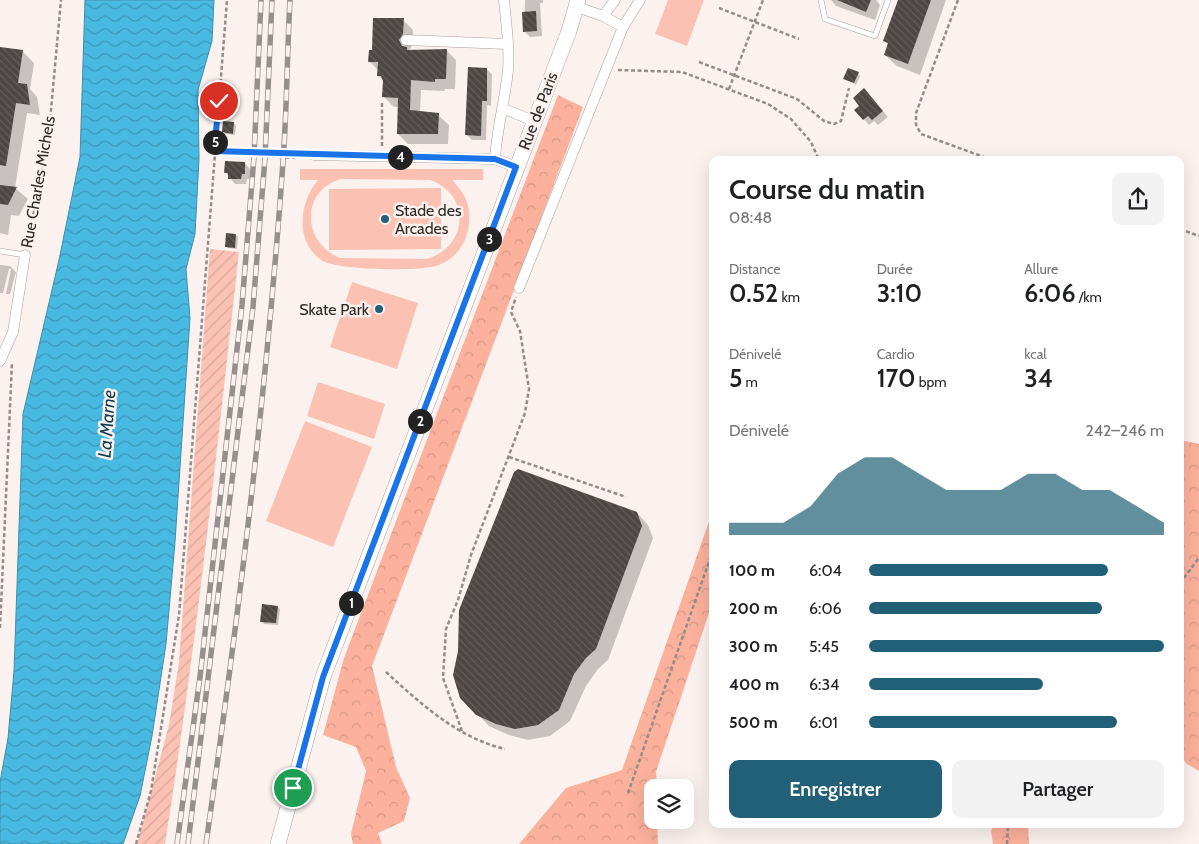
<!DOCTYPE html>
<html lang="fr">
<meta charset="utf-8">
<style>
body{margin:0;font-family:Cabin,sans-serif;background:#f2f2f2;color:#202124;height:100vh;display:flex;flex-direction:column;font-size:19px;white-space:nowrap}
*{box-sizing:border-box;margin:0}
p{font-size:16px;color:#757577}
.icon{flex:none;width:28px;height:28px;fill:none;stroke:currentColor;stroke-width:2;stroke-linecap:round;stroke-linejoin:round}
.map{position:relative;flex:1;overflow:hidden}
.details{position:absolute;left:709px;top:156px;width:475px;height:672px;display:flex;flex-direction:column;background:#fff;border-radius:10px;box-shadow:0 5px 20px #0002}
.details>*{flex:none}
.fabs{position:absolute;left:644px;top:779px;display:grid;gap:10px}
.fabs a{display:grid;place-items:center;width:50px;height:50px;border-radius:10px;background:#fff;box-shadow:0 5px 20px #0002;font-size:25px}
.pin{position:absolute;display:grid;place-items:center;width:42px;height:42px;color:#fff;margin:-21px;border:2px solid #fff;border-radius:50%;box-shadow:0 1px 5px #0007}
.km{position:absolute;width:25px;height:25px;margin:-12px;border-radius:50%;background:#222;color:#fff;font-size:14px;line-height:25px;text-align:center}
.round{display:grid;place-items:center;flex:none;width:52px;height:52px;border-radius:10px;background:#f2f2f2}
.summary{display:flex;align-items:center;justify-content:space-between;height:85px;padding:0 20px}
h1{font-size:28px;font-weight:600;line-height:38px}
.stats{display:grid;grid-template-columns:repeat(3,1fr);gap:8px;height:85px;padding:5px 20px}
.stats div{display:grid;align-content:center}
.stats b{font-size:25px;font-weight:600}
.stats small{font-size:14px;font-weight:400}
.stats p{font-size:14px}
.chart{height:140px;padding:10px 20px}
.chart p{display:flex;justify-content:space-between}
.chart svg{width:100%;height:90px;margin-top:5px;fill:#216076;opacity:.7}
.action{display:flex;gap:10px;margin-top:auto;padding:10px 20px}
.action a{flex:1;height:58px;border-radius:10px;background:#216076;color:#fff;font-size:20px;font-weight:600;line-height:58px;text-align:center}
.action a+a{background:#f2f2f2;color:#202124}
ul{padding:0 20px;list-style:none;font-size:16px}
li{display:grid;grid-template-columns:80px 60px 1fr;align-items:center;height:38px}
li i{height:12px;border-radius:6px;background:#216076}
.map>svg:first-child{display:block}
.grass{fill:#fbc2b3;fill-rule:evenodd}
.forest{fill:url(#forest-crowns)}
.garden{fill:url(#garden-furrows)}
.water{fill:url(#water-waves);stroke:#408faa}
.shadow{fill:#0003}
.building{fill:url(#building-back-hatch)}
.lines{fill:none;stroke-linecap:round;stroke-linejoin:round}
.service-casing{stroke:#a79f9c;stroke-width:6}
.minor-casing{stroke:#a79f9c;stroke-width:11}
.secondary-casing{stroke:#a79f9c;stroke-width:16}
.path{stroke:#928c8a;stroke-width:2.5;stroke-dasharray:4 2.5;stroke-linecap:butt}
.service{stroke:#fff;stroke-width:5}
.minor{stroke:#fff;stroke-width:10}
.secondary{stroke:#fff;stroke-width:15}
.rail-casing{stroke:#958f8d;stroke-width:5.5}
.rail{stroke:#fbf2ef;stroke-width:4;stroke-dasharray:11;stroke-linecap:butt}
.route-casing{stroke:#fff;stroke-width:10}
.route{stroke:#1a73e8;stroke-width:6}
.poi-dot{fill:#216076;stroke:#fbf2ef;stroke-width:2}
.labels{text-anchor:middle;dominant-baseline:central;stroke-width:5;stroke-linejoin:round;paint-order:stroke}
.street-label{font-size:16px;fill:#2d2a29;stroke:#fbf2ef}
.poi-label{font-size:16px;fill:#2d2a29;stroke:#fbf2ef;text-anchor:start}
.water-label{font-size:18px;font-style:italic;fill:#0a3e4e;stroke:#fbf2ef}
</style>
<div class="map">
<svg width="1199" height="844" viewBox="0 0 1199 844">
<defs>
<pattern id="forest-crowns" width="20" height="18" patternUnits="userSpaceOnUse" patternTransform="scale(1.25)"><rect width="20" height="18" fill="#fbb19c"/><path d="M2 6a3 3 0 1 1 6 0M12 15a3 3 0 1 1 6 0" fill="none" stroke="#d79886"/></pattern>
<pattern id="garden-furrows" width="10" height="10" patternUnits="userSpaceOnUse" patternTransform="scale(1.25)"><rect width="10" height="10" fill="#fbc2b3"/><path d="M-1 1l2-2M0 10L10 0M9 11l2-2" fill="none" stroke="#d7a79a"/></pattern>
<pattern id="water-waves" width="16" height="10" patternUnits="userSpaceOnUse" patternTransform="scale(1.25)"><rect width="16" height="10" fill="#48bae2"/><path d="M0 5q4-4 8 0t8 0" fill="none" stroke="#3c97b7"/></pattern>
<pattern id="building-back-hatch" width="6" height="6" patternUnits="userSpaceOnUse" patternTransform="scale(1.25)"><rect width="6" height="6" fill="#4d4644"/><path d="M-1 5l2 2M0 0l6 6M5-1l2 2" fill="none" stroke="#645e5d"/></pattern>
</defs>
<rect width="100%" height="100%" fill="#fbf2ef"/>
<path class="grass" d="M 668,0 L 704,0 L 687,46 L 655,34 Z
M 300,169 L 483,169 L 483,180 L 452,180 C 465,193 471,205 469,224 C 467,242 457,258 439,265 C 423,272 337,270 323,261 C 294,243 299,202 318,180 L 300,180 ZM 341,179 L 430,180 C 471,194 469,248 426,259 L 340,258 C 302,243 300,191 341,179 Z
M 441,188 L 441,249 L 329,250 L 329,189 Z
M 352,282 L 418,303 L 397,369 L 330,347 Z
M 318,382 L 385,404 L 374,439 L 307,416 Z
M 305,421 L 372,447 L 333,547 L 266,521 Z"/>
<path class="forest" d="M 558,95 L 583,107 L 372,666 L 396,767 L 410,798 L 404,821 L 378,833 L 382,844 L 353,844 L 351,834 L 366,771 L 356,747 L 323,735 L 344,658 Z
M 1180,440 L 1199,444 L 1199,771 L 1187,764 L 1180,756 Z
M 712,513 L 712,604 L 656,772 L 657,787 L 652,788 L 652,820 L 657,820 L 658,844 L 519,844 L 566,788 L 622,770 Z
M 993,825 L 1028,825 L 1029,844 L 993,844 L 991,831 Z"/>
<path class="garden" d="M 210,249 L 239,252 C 217,450 196,647 165,844 L 137,844 L 169,725 L 179,662 Z"/>
<path class="water" d="M 85,0 L 214,0 L 212,41 L 198,90 L 199,159 L 195,234 L 186,269 L 190,318 L 175,542 L 166,644 L 152,736 L 140,796 L 123,844 L 0,844 L 0,782 L 8,738 L 14,671 L 23,414 L 59,260 L 80,157 Z"/>
<path class="shadow" d="M 525,0 L 543,0 L 543,3 L 540,3 L 542,36 L 530,37 L 524,31 Z
M 831,0 L 876,0 L 880,5 L 875,20 L 836,6 Z
M 899,0 L 946,0 L 920,75 L 897,66 L 885,55 L 889,45 L 884,41 Z
M 403,20 L 413,30 L 413,44 L 409,51 L 446,50 L 456,60 L 455,89 L 445,89 L 444,91 L 421,90 L 420,112 L 438,115 L 449,125 L 448,144 L 408,144 L 398,134 L 399,107 L 394,107 L 384,97 L 384,81 L 378,76 L 379,71 L 370,62 L 373,51 Z
M 0,48 L 22,51 L 34,63 L 30,89 L 37,97 L 40,115 L 27,113 L 15,188 L 28,199 L 19,216 L 11,215 L 8,235 L 0,233 Z
M 486,69 L 492,74 L 491,106 L 487,105 L 486,140 L 472,140 L 467,135 Z
M 858,73 L 860,76 L 856,85 L 845,78 Z
M 869,95 L 888,117 L 878,125 L 874,121 L 869,125 L 856,110 Z
M 234,123 L 236,126 L 235,135 L 225,134 L 223,132 Z
M 245,163 L 250,169 L 250,179 L 247,179 L 246,184 L 235,184 L 225,172 Z
M 236,235 L 238,237 L 237,249 L 229,248 L 226,246 Z
M 0,265 L 10,266 L 16,272 L 10,294 L 6,294 L 11,269 L 9,269 L 3,293 L 0,293 Z
M 637,513 L 648,525 L 653,538 L 608,660 L 598,669 L 586,686 L 570,721 L 550,736 L 528,740 L 509,735 L 489,726 L 461,697 Z
M 277,607 L 280,609 L 278,625 L 264,624 L 262,621 Z"/>
<path class="building" d="M 837,0 L 871,0 L 866,12 Z
M 898,0 L 931,0 L 908,64 L 884,55 L 888,43 L 883,41 Z
M 536,11 L 537,31 L 523,32 L 522,12 Z
M 373,18 L 404,18 L 403,34 L 399,40 L 402,46 L 407,47 L 407,50 L 447,49 L 446,79 L 435,79 L 435,82 L 411,80 L 410,110 L 439,113 L 438,134 L 397,134 L 398,98 L 382,97 L 383,81 L 381,76 L 377,76 L 378,62 L 368,62 L 369,50 L 372,50 Z
M 0,47 L 23,50 L 18,83 L 27,84 L 30,105 L 16,103 L 6,166 L 0,165 Z
M 468,67 L 487,68 L 487,101 L 482,101 L 481,136 L 465,135 Z
M 848,68 L 859,72 L 854,83 L 843,79 Z
M 864,88 L 883,111 L 872,120 L 868,116 L 863,120 L 854,110 L 859,106 L 853,98 Z
M 223,121 L 234,122 L 233,134 L 222,132 Z
M 225,161 L 245,162 L 245,174 L 242,174 L 241,179 L 228,179 L 228,173 L 224,173 Z
M 0,185 L 17,187 L 8,205 L 0,204 Z
M 226,233 L 236,234 L 235,248 L 225,247 Z
M 518,469 L 637,512 L 642,526 L 596,649 L 586,658 L 574,674 L 559,710 L 538,725 L 515,729 L 496,724 L 476,715 L 460,698 L 453,675 L 458,651 L 459,610 L 514,472 Z
M 262,604 L 278,606 L 276,623 L 260,622 Z"/>
<g class="lines">
<g class="service-casing">
<path id="service" d="M 821,0 L 825,19 L 875,36 L 888,0
M 0,251 L 25,255"/>
</g>
<g class="minor-casing">
<path id="minor" d="M 504,0 C 506,23 510,47 508,70 C 505,100 497,128 495,159 L 516,167
M 577,7 L 603,16 L 623,27
M 603,16 L 615,0
M 406,40 L 507,44
M 504,109 L 534,121
M 314,155 L 495,159
M 519,288 L 623,27 L 640,0
M 0,361 L 13,332 L 25,255"/>
</g>
<g class="secondary-casing">
<path id="secondary" d="M 278,844 L 323,677 L 569,31 L 578,0"/>
</g>
<path class="path" d="M 958,0 L 916,113 L 916,125 L 921,134 L 992,160
M 719,8 L 799,39
M 699,62 L 797,99 L 824,121 L 834,124 L 841,121 L 849,88
M 618,70 L 682,72 L 768,104 L 791,119 L 811,142 L 819,160
M 729,89 L 763,0
M 382,146 L 382,102
M 215,151 L 305,155
M 240,154 L 291,158 L 305,156
M 1180,229 L 1199,236
M 27,246 L 48,143 L 61,0
M 509,457 L 626,497
M 1180,583 L 1199,558
M 0,628 L 12,363
M 386,672 C 421,704 458,738 505,749
M 462,731 L 443,678 L 446,629 L 458,600 L 471,555 L 525,413 L 529,389 L 520,331 L 511,312 L 516,297
M 628,793 L 712,553
M 136,844 L 151,791 L 179,615 L 227,0
M 1007,844 L 1008,825"/>
<use href="#service" class="service"/>
<use href="#minor" class="minor"/>
<use href="#secondary" class="secondary"/>
<g class="rail-casing">
<path id="rail" d="M 177,844 L 200,677 L 242,305 L 254,157 L 261,0
M 188,844 L 253,307 L 265,158 L 272,0
M 206,844 C 238,618 267,390 283,162 C 287,108 287,54 290,0"/>
</g>
<use href="#rail" class="rail"/>
</g>
<g class="lines">
<g class="route-casing">
<path id="route" d="M 219,101 L 214,151 L 495,159 L 516,167 L 323,677 L 293,788"/>
</g>
<use href="#route" class="route"/>
</g>
<g class="poi-dot">
<circle cx="385" cy="219" r="5"/>
<circle cx="379" cy="309" r="5"/>
</g>
<g class="labels">
<g class="street-label">
<text transform="translate(538 111) rotate(-69)">Rue de Paris</text>
<text transform="translate(38 182) rotate(-80)">Rue Charles Michels</text>
</g>
<g class="poi-label">
<text x="395" y="210">Stade des<tspan x="395" dy="18">Arcades</tspan></text>
<text x="369" y="309" text-anchor="end">Skate Park</text>
</g>
<g class="water-label">
<text transform="translate(107 424) rotate(-86)">La Marne</text>
</g>
</g>
</svg>
<div class="fabs">
<a><svg class="icon" aria-label="layers" viewBox="0 0 24 24"><path d="M12 4l9 5-9 5-9-5zM3 14l9 5 9-5"/></svg></a>
</div>
<div class="pin" style="left:293px;top:788px;background:#1e9e55"><svg class="icon" aria-label="arrive" viewBox="0 0 24 24"><path d="M6 21V4h12l-3 4 3 4H6"/></svg></div>
<div class="pin" style="left:219px;top:101px;background:#d93025"><svg class="icon" aria-label="check" viewBox="0 0 24 24"><path d="M5 12l5 5 9-10"/></svg></div>
<b class="km" style="left:351px;top:603px">1</b>
<b class="km" style="left:420px;top:421px">2</b>
<b class="km" style="left:489px;top:239px">3</b>
<b class="km" style="left:400px;top:157px">4</b>
<b class="km" style="left:215px;top:142px">5</b>
<section class="details">
<div class="summary"><div><h1>Course du matin</h1><p>08:48</p></div><a class="round"><svg class="icon" aria-label="share" viewBox="0 0 24 24"><path d="M12 15V3M7 8l5-5 5 5M5 13v7h14v-7"/></svg></a></div>
<div class="stats">
<div><p>Distance</p><b>0.52<small> km</small></b></div>
<div><p>Durée</p><b>3:10</b></div>
<div><p>Allure</p><b>6:06<small> /km</small></b></div>
</div>
<div class="stats">
<div><p>Dénivelé</p><b>5<small> m</small></b></div>
<div><p>Cardio</p><b>170<small> bpm</small></b></div>
<div><p>kcal</p><b>34</b></div>
</div>
<div class="chart"><p><span>Dénivelé</span>242–246 m</p>
<svg viewBox="0 0 160 44" preserveAspectRatio="none"><path d="M0 44V38L10 38L20 38L30 30L40 14L50 6L60 6L70 14L80 22L90 22L100 22L110 14L120 14L130 22L140 22L150 30L160 38V44z"/></svg>
</div>
<ul>
<li><b>100 m</b>6:04<i style="width:81%"></i></li>
<li><b>200 m</b>6:06<i style="width:79%"></i></li>
<li><b>300 m</b>5:45<i style="width:100%"></i></li>
<li><b>400 m</b>6:34<i style="width:59%"></i></li>
<li><b>500 m</b>6:01<i style="width:84%"></i></li>
</ul>
<div class="action"><a>Enregistrer</a><a>Partager</a></div>
</section>
</div>
